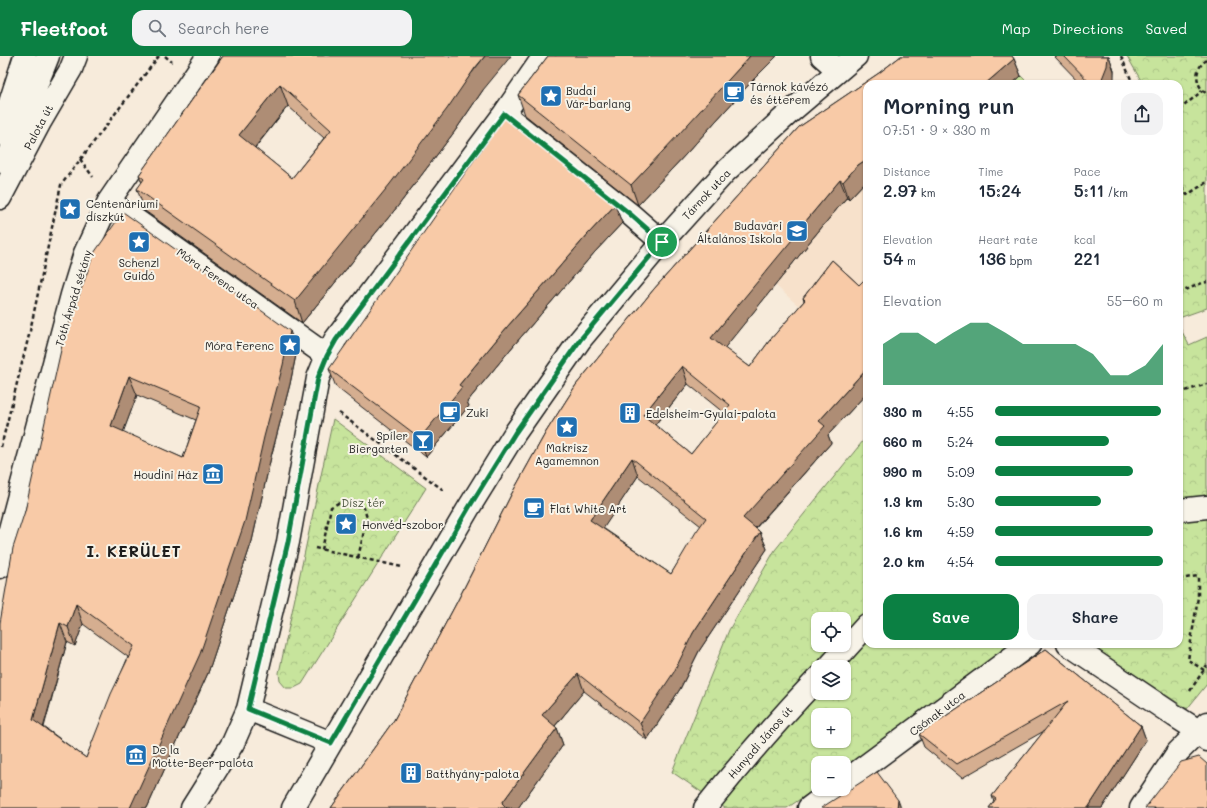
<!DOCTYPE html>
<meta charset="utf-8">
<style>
body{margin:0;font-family:Mali,sans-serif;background:#f2f2f3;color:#1f2937;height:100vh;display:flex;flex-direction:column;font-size:15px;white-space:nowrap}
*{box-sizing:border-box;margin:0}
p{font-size:13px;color:#747a83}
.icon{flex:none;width:22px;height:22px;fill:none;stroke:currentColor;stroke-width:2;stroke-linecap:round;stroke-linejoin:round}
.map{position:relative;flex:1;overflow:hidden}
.side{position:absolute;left:863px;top:24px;width:320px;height:568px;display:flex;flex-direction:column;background:#fff;border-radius:12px;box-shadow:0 1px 3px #0004}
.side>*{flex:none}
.controls{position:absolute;left:811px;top:556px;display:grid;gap:8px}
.controls a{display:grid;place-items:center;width:40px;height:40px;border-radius:8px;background:#fff;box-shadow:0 1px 3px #0004;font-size:20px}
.pin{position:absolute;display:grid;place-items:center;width:34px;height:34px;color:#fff;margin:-17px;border:2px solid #fff;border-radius:50%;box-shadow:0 1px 4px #0007}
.round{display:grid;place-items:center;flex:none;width:42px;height:42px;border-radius:12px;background:#f2f2f3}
.head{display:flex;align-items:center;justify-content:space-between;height:68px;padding:0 20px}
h1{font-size:22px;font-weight:600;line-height:30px}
.metrics{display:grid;grid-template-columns:repeat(3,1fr);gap:6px;height:68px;padding:4px 20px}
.metrics div{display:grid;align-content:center}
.metrics b{font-size:17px;font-weight:600}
.metrics small{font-size:11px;font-weight:400}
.metrics p{font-size:11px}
.chart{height:112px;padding:8px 20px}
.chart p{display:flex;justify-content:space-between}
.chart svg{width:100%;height:72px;margin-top:4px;fill:#0b8043;opacity:.7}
.cta{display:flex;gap:8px;margin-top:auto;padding:8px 20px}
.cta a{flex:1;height:46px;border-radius:12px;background:#0b8043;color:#fff;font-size:16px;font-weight:600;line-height:46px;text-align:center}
.cta a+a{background:#f2f2f3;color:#1f2937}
ul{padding:0 20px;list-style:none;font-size:13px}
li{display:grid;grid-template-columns:64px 48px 1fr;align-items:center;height:30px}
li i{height:10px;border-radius:5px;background:#0b8043}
header{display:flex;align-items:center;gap:24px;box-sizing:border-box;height:56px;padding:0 20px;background:#0b8043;color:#fff}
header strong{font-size:19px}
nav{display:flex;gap:22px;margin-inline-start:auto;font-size:14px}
.search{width:280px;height:36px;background:#f2f2f3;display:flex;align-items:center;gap:10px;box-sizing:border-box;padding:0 14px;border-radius:12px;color:#747a83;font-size:15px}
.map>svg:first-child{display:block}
.built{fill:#f7e1cb}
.park{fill:url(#park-crowns);stroke:#72805c;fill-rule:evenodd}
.garden{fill:url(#garden-furrows);stroke:#72805c}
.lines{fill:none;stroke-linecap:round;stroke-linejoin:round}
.street-casing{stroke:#1c1c1c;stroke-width:25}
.path{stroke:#1c1c1c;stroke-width:2.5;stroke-dasharray:4 3;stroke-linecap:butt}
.street{stroke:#f7f3e8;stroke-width:22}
.wall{fill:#d5ae90;stroke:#1c1c1c;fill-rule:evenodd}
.shaded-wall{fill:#ae8d75;stroke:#1c1c1c}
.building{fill:#f8caa7;stroke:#1c1c1c;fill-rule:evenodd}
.route-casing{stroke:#fff;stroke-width:8}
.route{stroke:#0b8043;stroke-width:5}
.labels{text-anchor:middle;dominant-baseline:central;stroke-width:4;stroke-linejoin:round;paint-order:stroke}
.poi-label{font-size:11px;fill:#1c1c1c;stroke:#f7f3e8;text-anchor:start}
.street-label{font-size:11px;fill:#1c1c1c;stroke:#f7f3e8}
.park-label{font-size:11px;fill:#4f5842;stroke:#f7f3e8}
.district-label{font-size:15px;font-weight:bold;letter-spacing:1px;fill:#1c1c1c;stroke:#f7f3e8}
</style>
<header>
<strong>Fleetfoot</strong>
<div class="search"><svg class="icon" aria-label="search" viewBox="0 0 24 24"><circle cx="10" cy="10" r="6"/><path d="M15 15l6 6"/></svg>Search here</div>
<nav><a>Map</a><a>Directions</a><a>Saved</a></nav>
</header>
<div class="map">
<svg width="1207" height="752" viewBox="0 0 1207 752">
<defs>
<pattern id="park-crowns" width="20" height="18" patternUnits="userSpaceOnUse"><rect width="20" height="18" fill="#c7e49c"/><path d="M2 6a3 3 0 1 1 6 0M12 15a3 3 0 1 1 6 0" fill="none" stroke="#aac386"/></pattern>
<pattern id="garden-furrows" width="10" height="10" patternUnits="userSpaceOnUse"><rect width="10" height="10" fill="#c7e49c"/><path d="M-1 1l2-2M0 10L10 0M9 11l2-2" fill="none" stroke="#aac386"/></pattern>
</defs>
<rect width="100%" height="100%" fill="#f7ebdb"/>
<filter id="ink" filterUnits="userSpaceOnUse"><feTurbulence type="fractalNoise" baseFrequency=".025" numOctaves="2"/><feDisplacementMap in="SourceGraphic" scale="8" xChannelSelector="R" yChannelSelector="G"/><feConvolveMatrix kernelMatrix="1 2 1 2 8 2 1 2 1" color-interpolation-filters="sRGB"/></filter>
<g filter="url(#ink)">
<path class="built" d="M 867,47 L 867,311 L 721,181 Z"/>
<path class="park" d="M 1127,0 L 1207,0 L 1207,252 L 1179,262 L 1179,28 L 1143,28 Z
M 1179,270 L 1189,289 L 1207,281 L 1207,628 L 1187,653 L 1089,588 L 1179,588 Z
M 333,363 L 426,432 L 302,628 L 294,632 L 286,632 L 280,625 L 279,617 Z
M 867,380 L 867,588 L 1022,588 L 844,712 L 844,707 L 818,707 L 818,731 L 787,752 L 725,752 L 672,716 L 729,574 L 775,494 ZM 818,563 L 844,563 L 844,589 L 818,589 ZM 818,611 L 844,611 L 844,637 L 818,637 ZM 818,659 L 844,659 L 844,685 L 818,685 Z"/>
<path class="garden" d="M 1021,20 L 1029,28 L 1012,28 Z"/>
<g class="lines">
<g class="street-casing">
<path id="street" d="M 822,0 L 838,14
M 504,58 L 630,158 L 662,186
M 0,78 L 25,0
M 5,107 L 48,0
M 0,142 L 40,66 L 71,13 L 76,0
M 109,145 L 327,300
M 1179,454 L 1207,451
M 0,511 L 72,239 L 85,197 L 109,145 L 208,0
M 1068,588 L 1175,660 L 1200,676 L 1207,684
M 829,611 L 867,569
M 248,653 L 331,687
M 844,726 L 1030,588
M 192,752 L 233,687 L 248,653 L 288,486 L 318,322 L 327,300 L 335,284 L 504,58 L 544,0
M 293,752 L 468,453 L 515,377 L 580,284 L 662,186 L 726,115 L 788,58 L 856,0
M 705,752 C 741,707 778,664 818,622
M 809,752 L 834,733
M 1141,752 L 1178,696 L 1207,667"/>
</g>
<path class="path" d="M 165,0 L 172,6
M 1121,0 L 1133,28
M 1207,4 C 1193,12 1195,30 1207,38
M 1179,54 L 1202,35
M 80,103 L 93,121
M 1179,125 L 1187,139 L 1207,126
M 1179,237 L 1202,227 L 1207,226
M 1179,337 L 1207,328
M 339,357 L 446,436
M 1,391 L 30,275 L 61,129 L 159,0
M 315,492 L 402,511
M 322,494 L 331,451 L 340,446 L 364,452 L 367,462 L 358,502
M 1179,523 L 1198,520 L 1198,541 L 1188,604 L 1204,614
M 1190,635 L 1207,609"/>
<use href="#street" class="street"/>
</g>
<path class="wall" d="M 223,0 L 483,34 L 455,75 L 398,150 L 302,267 L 145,155 L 137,133 L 142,127 L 139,119 ZM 288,50 L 324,82 L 292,122 L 255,92 Z
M 548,0 L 777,0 L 754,23 L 686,98 L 638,149 L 525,59 L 518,39 Z
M 901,0 L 1012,0 L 1014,3 L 1021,20 L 1012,28 L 867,28 L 867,125 L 864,127 L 849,143 L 847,141 L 807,189 L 807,190 L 724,292 L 750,311 L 770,284 L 804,245 L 803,242 L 832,204 L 859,229 L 867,221 L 867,337 L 828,379 L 831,387 L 756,472 L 760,476 L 767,493 L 699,595 L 680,633 L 647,684 L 584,635 L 555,670 L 557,672 L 563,689 L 518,752 L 331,752 L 394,664 L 457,546 L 511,439 L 546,376 L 576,329 L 654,233 L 799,71 L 879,17 ZM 688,328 L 724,357 L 691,398 L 655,369 ZM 638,420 L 701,470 L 671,518 L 603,472 Z
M 1054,0 L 1109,0 L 1114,15 L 1113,28 L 1081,28 Z
M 615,149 L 622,167 L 594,197 L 514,289 L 467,346 L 469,350 L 426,401 L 336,331 L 329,313 Z
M 94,197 L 297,294 L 290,328 L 271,401 L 252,485 L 208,617 L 147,752 L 0,752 L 25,455 ZM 137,339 L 196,364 L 183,402 L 123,376 ZM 83,568 L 128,601 L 86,702 L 44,671 L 67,586 L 75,590 Z
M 1046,593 L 1141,670 L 1146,684 L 1102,752 L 989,752 L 994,746 L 992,740 L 1044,675 L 962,722 L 924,691 L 919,678 Z"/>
<path class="shaded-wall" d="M 485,0 L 511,0 L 483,34 L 455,75 L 398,150 L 302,267 L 295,245 Z
M 750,0 L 777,0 L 754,23 L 686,98 L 638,149 L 631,129 Z
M 1108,0 L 1109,0 L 1114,15 L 1114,27 L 1113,28 L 1100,28 Z
M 1014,3 L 1021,20 L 1012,28 L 985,28 Z
M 280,28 L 288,50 L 247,101 L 239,79 Z
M 867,103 L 867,125 L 864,127 L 849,143 L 843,126 L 858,109 Z
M 840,124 L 847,141 L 807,189 L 807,190 L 718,300 L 711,282 L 800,172 Z
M 615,149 L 622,167 L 594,197 L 514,289 L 467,346 L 469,350 L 426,401 L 420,382 L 459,329 L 507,271 L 588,178 Z
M 290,275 L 297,294 L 290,328 L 271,401 L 252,485 L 208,617 L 147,752 L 130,752 Z
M 682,310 L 688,328 L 649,376 L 643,359 Z
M 867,312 L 867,337 L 828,379 L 831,387 L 749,479 L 743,462 L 819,365 Z
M 129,320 L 137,339 L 118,390 L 111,370 Z
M 632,402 L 638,420 L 597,482 L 590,464 Z
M 760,476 L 767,493 L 699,595 L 680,633 L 647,684 L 640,667 L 693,577 Z
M 76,548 L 83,568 L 75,590 L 68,571 Z
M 60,567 L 67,586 L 40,683 L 33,664 Z
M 578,618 L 584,635 L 549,677 L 542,659 Z
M 1141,670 L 1146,684 L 1102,752 L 1088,752 Z
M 557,672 L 563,689 L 518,752 L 503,752 L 502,747 Z
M 898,744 L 901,752 L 897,752 Z"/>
<path class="building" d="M 223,0 L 485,0 L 475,12 L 447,53 L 390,128 L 295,245 L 137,133 L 144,123 L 139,119 ZM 280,28 L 331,74 L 292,122 L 239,79 Z
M 548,0 L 750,0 L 679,78 L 631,129 L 518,39 Z
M 901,0 L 1012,0 L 1014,3 L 985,28 L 867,28 L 867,103 L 858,109 L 843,126 L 840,124 L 800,172 L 801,173 L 711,282 L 750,311 L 770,284 L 805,244 L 803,242 L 832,204 L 859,229 L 867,221 L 867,312 L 819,365 L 825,370 L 743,462 L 760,476 L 693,577 L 674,616 L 640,667 L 578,618 L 542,659 L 557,672 L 502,747 L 507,752 L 331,752 L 394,664 L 457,546 L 511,439 L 546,376 L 576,329 L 654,233 L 799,71 L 879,17 ZM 682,310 L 730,349 L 691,398 L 643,359 ZM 632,402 L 706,462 L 696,476 L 671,518 L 590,464 Z
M 1064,0 L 1108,0 L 1107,10 L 1100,28 L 1091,28 Z
M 504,61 L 615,149 L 588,178 L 507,271 L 459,329 L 462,331 L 420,382 L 329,313 Z
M 123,156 L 290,275 L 283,309 L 264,381 L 245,465 L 200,598 L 130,752 L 0,752 L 0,567 L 13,492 L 25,455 L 63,285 L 94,197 ZM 129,320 L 201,350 L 183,402 L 111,370 ZM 76,548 L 134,590 L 111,638 L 86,702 L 33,664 L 60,567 L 68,571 Z
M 1046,593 L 1141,670 L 1088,752 L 989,752 L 996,743 L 992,740 L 1068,645 L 957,708 L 919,678 Z
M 1199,701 L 1207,708 L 1207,752 L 1145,752 L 1181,706 Z
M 877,716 L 898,744 L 897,752 L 821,752 Z"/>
</g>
<g class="lines" filter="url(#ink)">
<g class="route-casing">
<path id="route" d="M 504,58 L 630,158 L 662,186 L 580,284 L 515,377 L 468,453 L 331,687 L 248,653 L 288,486 L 318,322 L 327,300 L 336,284 Z"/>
</g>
<use href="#route" class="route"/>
</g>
<defs>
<g id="cafe-square" transform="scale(1.15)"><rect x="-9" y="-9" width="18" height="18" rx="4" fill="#1f6fb2" stroke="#f7f3e8"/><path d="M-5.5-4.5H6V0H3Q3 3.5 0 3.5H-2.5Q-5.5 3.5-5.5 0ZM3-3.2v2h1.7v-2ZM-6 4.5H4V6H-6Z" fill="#fff"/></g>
<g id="sight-square" transform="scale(1.15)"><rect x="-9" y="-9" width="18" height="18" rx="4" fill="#1f6fb2" stroke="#f7f3e8"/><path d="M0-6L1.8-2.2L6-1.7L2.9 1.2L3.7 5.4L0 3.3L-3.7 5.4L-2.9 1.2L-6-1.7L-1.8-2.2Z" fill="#fff"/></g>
<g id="school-square" transform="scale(1.15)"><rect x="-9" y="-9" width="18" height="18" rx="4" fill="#1f6fb2" stroke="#f7f3e8"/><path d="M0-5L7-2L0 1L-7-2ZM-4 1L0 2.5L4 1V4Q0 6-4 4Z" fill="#fff"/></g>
<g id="building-square" transform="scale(1.15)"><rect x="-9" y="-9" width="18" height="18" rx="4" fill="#1f6fb2" stroke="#f7f3e8"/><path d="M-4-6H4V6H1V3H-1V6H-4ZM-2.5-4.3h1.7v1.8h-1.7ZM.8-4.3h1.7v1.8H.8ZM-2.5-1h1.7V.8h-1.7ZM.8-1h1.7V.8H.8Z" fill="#fff"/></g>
<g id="bar-square" transform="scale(1.15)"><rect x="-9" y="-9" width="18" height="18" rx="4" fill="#1f6fb2" stroke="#f7f3e8"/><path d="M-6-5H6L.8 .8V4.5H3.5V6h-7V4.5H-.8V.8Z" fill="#fff"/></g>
<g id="museum-square" transform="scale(1.15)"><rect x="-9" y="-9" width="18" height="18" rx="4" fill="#1f6fb2" stroke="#f7f3e8"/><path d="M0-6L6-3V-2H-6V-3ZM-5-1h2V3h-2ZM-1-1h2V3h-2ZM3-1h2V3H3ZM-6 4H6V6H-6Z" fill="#fff"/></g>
</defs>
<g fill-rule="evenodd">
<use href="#cafe-square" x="734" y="36"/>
<use href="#sight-square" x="551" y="40"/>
<use href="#sight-square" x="70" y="153"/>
<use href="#school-square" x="797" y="175"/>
<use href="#sight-square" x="139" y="186"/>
<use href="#sight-square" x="290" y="289"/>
<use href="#cafe-square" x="450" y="356"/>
<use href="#building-square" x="630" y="357"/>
<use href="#sight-square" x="567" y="371"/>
<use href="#bar-square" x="423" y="385"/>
<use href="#museum-square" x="213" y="418"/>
<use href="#cafe-square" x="534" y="452"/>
<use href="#sight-square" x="346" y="468"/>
<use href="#museum-square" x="136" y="699"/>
<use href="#building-square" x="411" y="717"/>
</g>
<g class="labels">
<g class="poi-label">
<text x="750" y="30">Tárnok kávézó<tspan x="750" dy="13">és étterem</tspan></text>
<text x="566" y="34">Budai<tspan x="566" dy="13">Vár-barlang</tspan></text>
<text x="86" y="147">Centenáriumi<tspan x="86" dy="13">díszkút</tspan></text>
<text x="782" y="169" text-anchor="end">Budavári<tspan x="782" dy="13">Általános Iskola</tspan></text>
<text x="139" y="206" text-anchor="middle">Schenzl<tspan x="139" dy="13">Guidó</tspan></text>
<text x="274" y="289" text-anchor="end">Móra Ferenc</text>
<text x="466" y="356">Zuki</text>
<text x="646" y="357">Edelsheim-Gyulai-palota</text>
<text x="408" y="379" text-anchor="end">Spíler<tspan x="408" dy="13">Biergarten</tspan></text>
<text x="567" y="391" text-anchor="middle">Makrisz<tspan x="567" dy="13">Agamemnon</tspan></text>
<text x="198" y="418" text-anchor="end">Houdini Ház</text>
<text x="550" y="452">Flat White Art</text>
<text x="362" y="468">Honvéd-szobor</text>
<text x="152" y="693">De la<tspan x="152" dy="13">Motte-Beer-palota</tspan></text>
<text x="426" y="717">Batthyány-palota</text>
</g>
<g class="street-label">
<text transform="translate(38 71) rotate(-62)">Palota út</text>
<text transform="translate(706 138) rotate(-47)">Tárnok utca</text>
<text transform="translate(218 222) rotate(35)">Móra Ferenc utca</text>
<text transform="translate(73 242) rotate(-73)">Tóth Árpád sétány</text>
<text transform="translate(937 657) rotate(-37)">Csónak utca</text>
<text transform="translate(760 686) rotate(-49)">Hunyadi János út</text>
</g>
<g class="park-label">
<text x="363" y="446">Dísz tér</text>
</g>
<g class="district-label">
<text x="134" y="495">I. KERÜLET</text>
</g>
</g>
</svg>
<div class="controls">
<a><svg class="icon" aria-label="locate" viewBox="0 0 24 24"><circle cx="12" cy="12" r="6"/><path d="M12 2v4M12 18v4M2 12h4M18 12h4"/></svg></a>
<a><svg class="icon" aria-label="layers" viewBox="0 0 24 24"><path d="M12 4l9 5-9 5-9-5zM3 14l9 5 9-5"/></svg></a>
<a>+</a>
<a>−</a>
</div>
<div class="pin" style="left:662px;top:186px;background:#1e9e55"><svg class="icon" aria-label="arrive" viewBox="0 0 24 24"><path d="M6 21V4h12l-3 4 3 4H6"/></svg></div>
<section class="side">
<div class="head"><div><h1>Morning run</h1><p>07:51 · 9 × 330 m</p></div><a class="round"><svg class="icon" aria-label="share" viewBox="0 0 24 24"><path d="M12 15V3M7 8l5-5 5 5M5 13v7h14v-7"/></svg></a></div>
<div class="metrics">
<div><p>Distance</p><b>2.97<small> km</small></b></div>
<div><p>Time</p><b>15:24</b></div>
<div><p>Pace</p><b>5:11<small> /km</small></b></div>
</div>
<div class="metrics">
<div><p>Elevation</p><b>54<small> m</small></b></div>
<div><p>Heart rate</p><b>136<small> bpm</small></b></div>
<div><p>kcal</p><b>221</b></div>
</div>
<div class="chart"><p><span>Elevation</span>55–60 m</p>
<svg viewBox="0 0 160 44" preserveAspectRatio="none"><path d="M0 44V19L10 12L20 12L30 19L40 12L50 6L60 6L70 12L80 19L90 19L100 19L110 19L120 25L130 38L140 38L150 32L160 19V44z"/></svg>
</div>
<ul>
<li><b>330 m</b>4:55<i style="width:99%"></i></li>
<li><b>660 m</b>5:24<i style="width:68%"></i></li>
<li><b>990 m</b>5:09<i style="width:82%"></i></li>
<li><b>1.3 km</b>5:30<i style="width:63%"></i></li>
<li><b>1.6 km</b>4:59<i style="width:94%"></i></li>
<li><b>2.0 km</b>4:54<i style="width:100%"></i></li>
</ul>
<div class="cta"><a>Save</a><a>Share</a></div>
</section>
</div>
